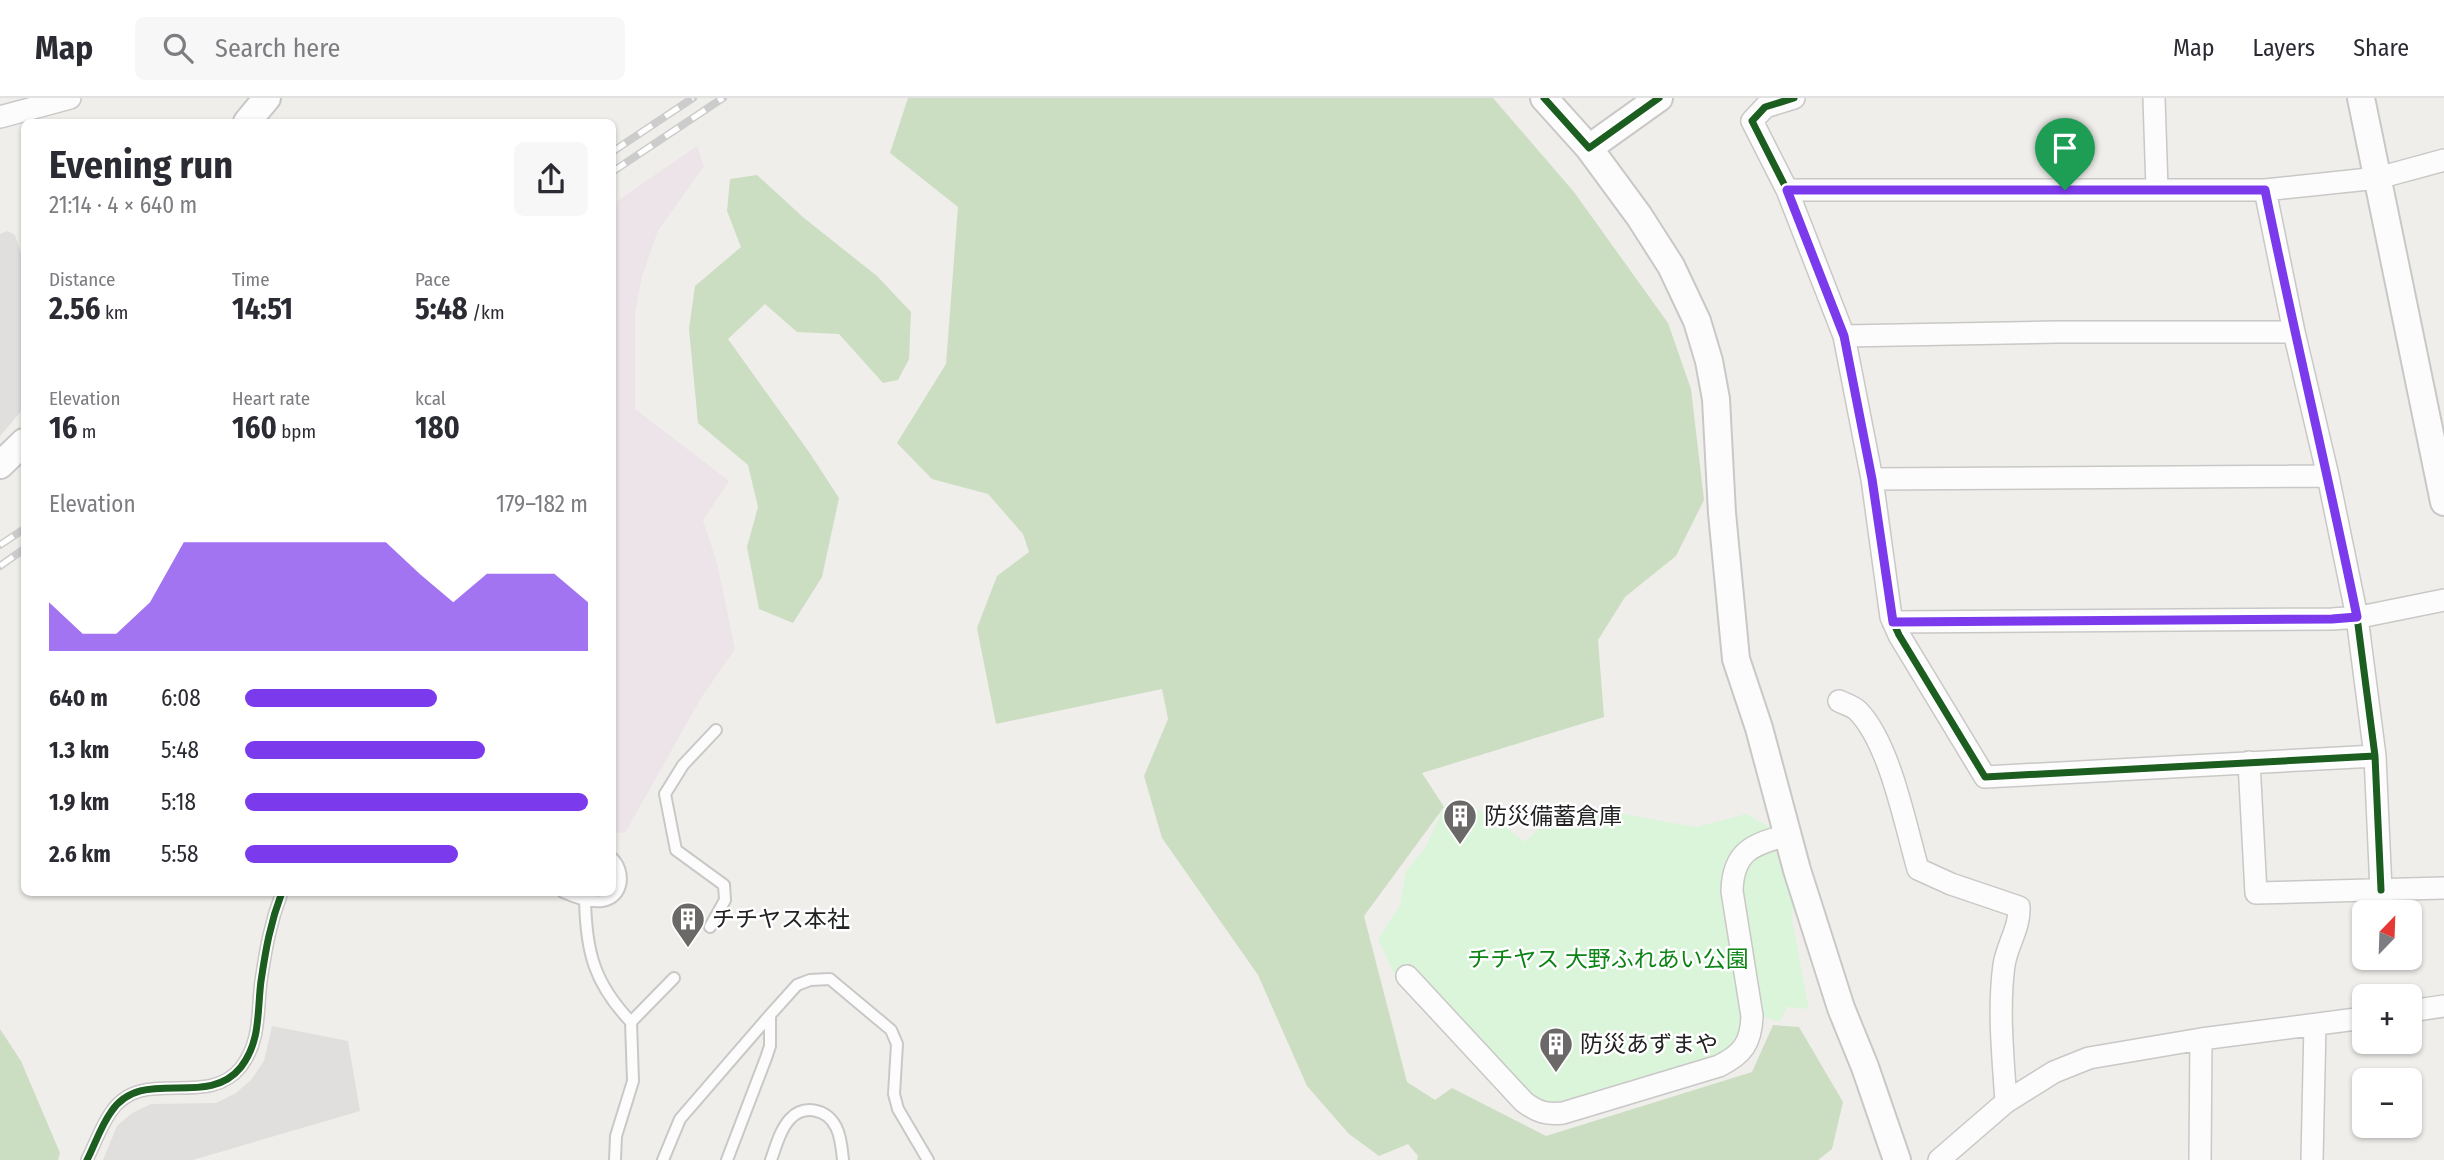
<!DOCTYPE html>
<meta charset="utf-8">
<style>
body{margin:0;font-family:"Fira Sans Condensed","Noto Sans JP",sans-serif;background:#f7f7f7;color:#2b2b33;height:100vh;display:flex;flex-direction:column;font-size:26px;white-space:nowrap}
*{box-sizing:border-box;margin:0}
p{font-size:23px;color:#7c7c81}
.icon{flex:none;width:38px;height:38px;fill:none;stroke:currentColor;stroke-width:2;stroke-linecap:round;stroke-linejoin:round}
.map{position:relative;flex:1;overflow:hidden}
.sheet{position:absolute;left:21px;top:21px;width:595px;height:777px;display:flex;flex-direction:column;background:#fff;border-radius:10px;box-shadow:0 2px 5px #0004}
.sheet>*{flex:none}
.needle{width:46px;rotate:23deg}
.buttons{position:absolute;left:2352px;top:802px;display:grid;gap:14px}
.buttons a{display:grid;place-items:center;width:70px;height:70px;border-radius:10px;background:#fff;box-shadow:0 2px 5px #0004;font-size:35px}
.pin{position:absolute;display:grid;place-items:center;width:60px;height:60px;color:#fff;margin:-72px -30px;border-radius:50% 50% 50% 0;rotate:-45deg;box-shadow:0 0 7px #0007}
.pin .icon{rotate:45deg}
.round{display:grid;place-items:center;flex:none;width:74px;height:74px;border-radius:10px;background:#f7f7f7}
.overview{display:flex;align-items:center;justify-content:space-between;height:119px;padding:0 28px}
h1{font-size:38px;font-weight:700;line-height:52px}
.stats{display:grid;grid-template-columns:repeat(3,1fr);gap:10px;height:119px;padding:7px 28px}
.stats div{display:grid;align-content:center}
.stats b{font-size:30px;font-weight:700}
.stats small{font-size:19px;font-weight:400}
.stats p{font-size:19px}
.chart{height:196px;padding:14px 28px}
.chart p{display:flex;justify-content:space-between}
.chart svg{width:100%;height:126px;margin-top:7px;fill:#7c3aed;opacity:.7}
ul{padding:0 28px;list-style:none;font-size:23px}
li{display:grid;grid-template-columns:112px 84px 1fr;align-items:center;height:52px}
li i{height:18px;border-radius:9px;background:#7c3aed}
header{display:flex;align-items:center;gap:42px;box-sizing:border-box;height:98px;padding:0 35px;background:#fff;border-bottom:2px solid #e1e1e2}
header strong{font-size:33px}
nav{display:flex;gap:38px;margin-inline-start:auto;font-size:24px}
.search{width:490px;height:63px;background:#f7f7f7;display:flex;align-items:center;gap:18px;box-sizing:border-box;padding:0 24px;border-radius:10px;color:#7c7c81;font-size:26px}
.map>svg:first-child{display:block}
.industrial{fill:#ede4e9}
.forest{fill:#cbdec1}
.park{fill:#daf5da}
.parking{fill:#e0dfde}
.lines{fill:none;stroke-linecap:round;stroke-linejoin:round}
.service-casing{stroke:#c9c8c7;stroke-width:14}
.minor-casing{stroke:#c9c8c7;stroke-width:24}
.tertiary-casing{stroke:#c9c8c7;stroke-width:30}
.service{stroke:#fdfcfc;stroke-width:10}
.minor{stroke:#fdfcfc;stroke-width:21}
.tertiary{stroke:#fdfcfc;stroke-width:26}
.rail-casing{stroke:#ccc;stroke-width:8}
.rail{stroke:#fff;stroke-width:5;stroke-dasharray:16;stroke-linecap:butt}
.cycleway-casing{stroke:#fff;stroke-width:11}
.cycleway{stroke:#1b5e20;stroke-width:7}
.route-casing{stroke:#fff;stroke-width:14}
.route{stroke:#7c3aed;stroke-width:9}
.labels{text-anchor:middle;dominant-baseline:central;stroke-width:5;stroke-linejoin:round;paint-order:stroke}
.poi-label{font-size:23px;fill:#222;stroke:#fff;text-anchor:start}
.park-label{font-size:23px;fill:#0c8416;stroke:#fff}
</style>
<header>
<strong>Map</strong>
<div class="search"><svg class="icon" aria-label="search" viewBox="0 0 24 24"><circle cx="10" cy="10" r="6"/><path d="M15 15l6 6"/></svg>Search here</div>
<nav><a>Map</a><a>Layers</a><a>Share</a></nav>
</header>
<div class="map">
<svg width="2444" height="1062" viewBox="0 0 2444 1062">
<rect width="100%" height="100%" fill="#f0eeeb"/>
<path class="industrial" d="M 697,48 L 704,68 L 658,133 L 642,178 L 635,215 L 635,311 L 729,383 L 703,422 L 717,465 L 735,551 L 701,600 L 625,735 L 612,734 L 613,106 Z"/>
<path class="forest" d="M 908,0 L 1493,0 L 1574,94 L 1668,225 L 1691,291 L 1704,402 L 1676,458 L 1625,499 L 1598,542 L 1604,619 L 1422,675 L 1444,709 L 1364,818 L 1407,984 L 1435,1002 L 1452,990 L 1546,1038 L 1752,974 L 1773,927 L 1799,929 L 1843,1004 L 1832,1051 L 1818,1062 L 1417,1062 L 1418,1058 L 1408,1046 L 1379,1058 L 1349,1036 L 1307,988 L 1258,877 L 1162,740 L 1144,678 L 1168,621 L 1162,591 L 996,626 L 977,530 L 997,478 L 1029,454 L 1023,436 L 988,396 L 932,381 L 897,345 L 946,266 L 958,109 L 890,55 Z
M 757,77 L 804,120 L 877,178 L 911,214 L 909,261 L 898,282 L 883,285 L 839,236 L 797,234 L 765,206 L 728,241 L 809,354 L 839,400 L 822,479 L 793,525 L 759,511 L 747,449 L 758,409 L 748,367 L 698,325 L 689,231 L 695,188 L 741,149 L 727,113 L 730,81 Z
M 0,931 L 21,963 L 60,1055 L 58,1062 L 0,1062 Z"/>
<path class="park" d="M 1446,705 L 1469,707 L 1494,720 L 1525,744 L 1550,720 L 1617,715 L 1696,729 L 1746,716 L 1772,730 L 1794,804 L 1792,822 L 1809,911 L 1787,909 L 1780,924 L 1761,918 L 1752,954 L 1548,1025 L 1401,884 L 1395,877 L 1378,841 L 1400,807 L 1406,773 L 1425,750 Z"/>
<path class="parking" d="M 7,133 L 15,137 L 24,164 L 24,279 L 22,281 L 24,287 L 24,310 L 0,338 L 0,136 Z
M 272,928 L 348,943 L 360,1013 L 193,1062 L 103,1062 L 117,1028 L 132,1015 L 151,1006 L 216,1005 L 236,995 L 251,982 L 264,963 Z"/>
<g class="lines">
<g class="service-casing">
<path id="service" d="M 563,794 C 574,799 589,805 602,803 C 624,800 626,773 612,760
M 585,801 C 586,854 594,885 631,924 L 633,983 L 616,1038 L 615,1062
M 710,829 L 725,802 L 724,787 L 676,752 L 665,696 L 683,667 L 716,632
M 631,924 L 674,880
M 87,1062 C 95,1046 101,1028 111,1014 C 142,967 207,1012 241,969 C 261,943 257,914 261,883 C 266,850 270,826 282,794
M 663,1062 L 680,1021 L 770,917 L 797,887 L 810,882 L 830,881 L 891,932 L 897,946 L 894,996 L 898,1011 L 928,1062
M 727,1062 L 766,960 L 770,948 L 770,917
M 771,1062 C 776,1048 780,1032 790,1021 C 804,1006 827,1011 836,1029 C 841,1038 842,1052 843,1062"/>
</g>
<g class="minor-casing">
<path id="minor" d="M 1794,0 L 1765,9 L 1752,23 L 1787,92 L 1844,238 L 1872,381 L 1891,519 L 1899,537 L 1985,679 L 2375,658
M 2154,0 L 2157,91
M 0,19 L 70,0
M 1787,92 L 2265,92 L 2378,80 L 2444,62
M 2265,92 L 2294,234 L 2328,378 L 2357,519 L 2375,658 L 2381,792
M 1844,238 L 2056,234 L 2294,234
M 1872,381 L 2328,378
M 1893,524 L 2332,521 L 2360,519 L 2444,502
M 1839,603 C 1845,606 1853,608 1858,613 C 1890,646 1905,726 1918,771 L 1951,786 L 2019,809 C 2020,830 2007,847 2004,867 C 1998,911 2003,959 2006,1004
M 2249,664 L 2256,795 L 2444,790
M 1407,878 L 1524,1004 C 1537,1014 1547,1017 1563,1015 L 1719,968 C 1743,956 1751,945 1752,918 L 1732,793 C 1733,753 1753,746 1788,737
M 2410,913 L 2444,908
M 1939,1062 L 2006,1004 L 2054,974 L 2089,960 L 2201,941 L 2364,920
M 2200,1062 L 2201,941
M 2312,1062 L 2315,927"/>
</g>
<g class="tertiary-casing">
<path id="tertiary" d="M 1544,0 L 1589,50 L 1639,118 L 1671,168 L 1697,223 L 1709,263 L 1716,301 L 1722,415 L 1736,561 L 1759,630 L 1797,772 L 1841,910 L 1865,969 L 1897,1062
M 2361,0 L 2444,404
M 247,24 L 267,0
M 1589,50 L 1659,0
M 0,367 L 24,344"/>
</g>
<use href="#service" class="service"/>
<use href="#minor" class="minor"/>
<use href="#tertiary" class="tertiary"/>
<g class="rail-casing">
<path id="rail" d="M 612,54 L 693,0
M 612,74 L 723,0
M 0,447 L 24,431
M 0,468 L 24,451"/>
</g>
<use href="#rail" class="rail"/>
<g class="cycleway-casing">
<path id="cycleway" d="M 1544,0 L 1589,50 L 1659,0
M 1794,0 L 1765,9 L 1752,23 L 1787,92 L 1844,238 L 1872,381 L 1891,519 L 1899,537 L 1985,679 L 2375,658
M 2265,92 L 2294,234 L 2328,378 L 2357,519 L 2375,658 L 2381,792
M 87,1062 C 95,1046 101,1028 111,1014 C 142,967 207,1012 241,969 C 261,943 257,914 261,883 C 266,850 270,826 282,794"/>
</g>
<use href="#cycleway" class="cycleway"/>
</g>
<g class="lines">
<g class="route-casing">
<path id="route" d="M 1787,92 L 2265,92 C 2294,235 2328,376 2357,519 L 2332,521 L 1893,524 L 1872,381 L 1844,238 Z"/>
</g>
<use href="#route" class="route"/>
</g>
<defs>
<g id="building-pin" transform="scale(1.75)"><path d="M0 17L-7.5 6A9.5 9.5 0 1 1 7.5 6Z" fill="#6a6968" stroke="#fff"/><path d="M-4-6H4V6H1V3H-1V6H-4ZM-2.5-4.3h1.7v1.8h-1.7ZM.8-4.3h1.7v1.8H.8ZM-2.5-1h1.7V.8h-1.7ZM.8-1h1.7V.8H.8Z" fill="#fff"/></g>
</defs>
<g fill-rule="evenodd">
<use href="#building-pin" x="1460" y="718"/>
<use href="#building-pin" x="688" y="821"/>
<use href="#building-pin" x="1556" y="946"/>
</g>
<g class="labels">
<g class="poi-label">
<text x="1484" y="718">防災備蓄倉庫</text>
<text x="712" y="821">チチヤス本社</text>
<text x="1580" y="946">防災あずまや</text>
</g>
<g class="park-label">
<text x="1608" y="861">チチヤス 大野ふれあい公園</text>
</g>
</g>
</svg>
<div class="buttons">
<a><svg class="needle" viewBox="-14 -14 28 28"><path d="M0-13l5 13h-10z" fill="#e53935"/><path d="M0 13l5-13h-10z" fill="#7c7c81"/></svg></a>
<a>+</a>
<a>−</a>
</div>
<div class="pin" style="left:2065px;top:92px;background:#1e9e55"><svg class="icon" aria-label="arrive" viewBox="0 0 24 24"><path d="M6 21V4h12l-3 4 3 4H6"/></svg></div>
<section class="sheet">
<div class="overview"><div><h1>Evening run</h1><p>21:14 · 4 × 640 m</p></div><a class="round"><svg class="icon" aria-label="share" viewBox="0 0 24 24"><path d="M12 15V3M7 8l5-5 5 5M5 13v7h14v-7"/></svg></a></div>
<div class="stats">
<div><p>Distance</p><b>2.56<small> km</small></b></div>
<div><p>Time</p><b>14:51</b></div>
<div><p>Pace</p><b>5:48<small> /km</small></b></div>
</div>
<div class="stats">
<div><p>Elevation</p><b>16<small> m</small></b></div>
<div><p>Heart rate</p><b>160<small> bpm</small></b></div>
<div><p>kcal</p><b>180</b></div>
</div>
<div class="chart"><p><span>Elevation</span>179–182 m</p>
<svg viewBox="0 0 160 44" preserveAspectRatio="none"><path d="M0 44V27L10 38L20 38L30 27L40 6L50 6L60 6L70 6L80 6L90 6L100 6L110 17L120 27L130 17L140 17L150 17L160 27V44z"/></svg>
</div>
<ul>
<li><b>640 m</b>6:08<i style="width:56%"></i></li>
<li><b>1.3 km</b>5:48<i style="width:70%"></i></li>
<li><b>1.9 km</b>5:18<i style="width:100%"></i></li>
<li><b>2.6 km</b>5:58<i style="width:62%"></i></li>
</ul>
</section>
</div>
